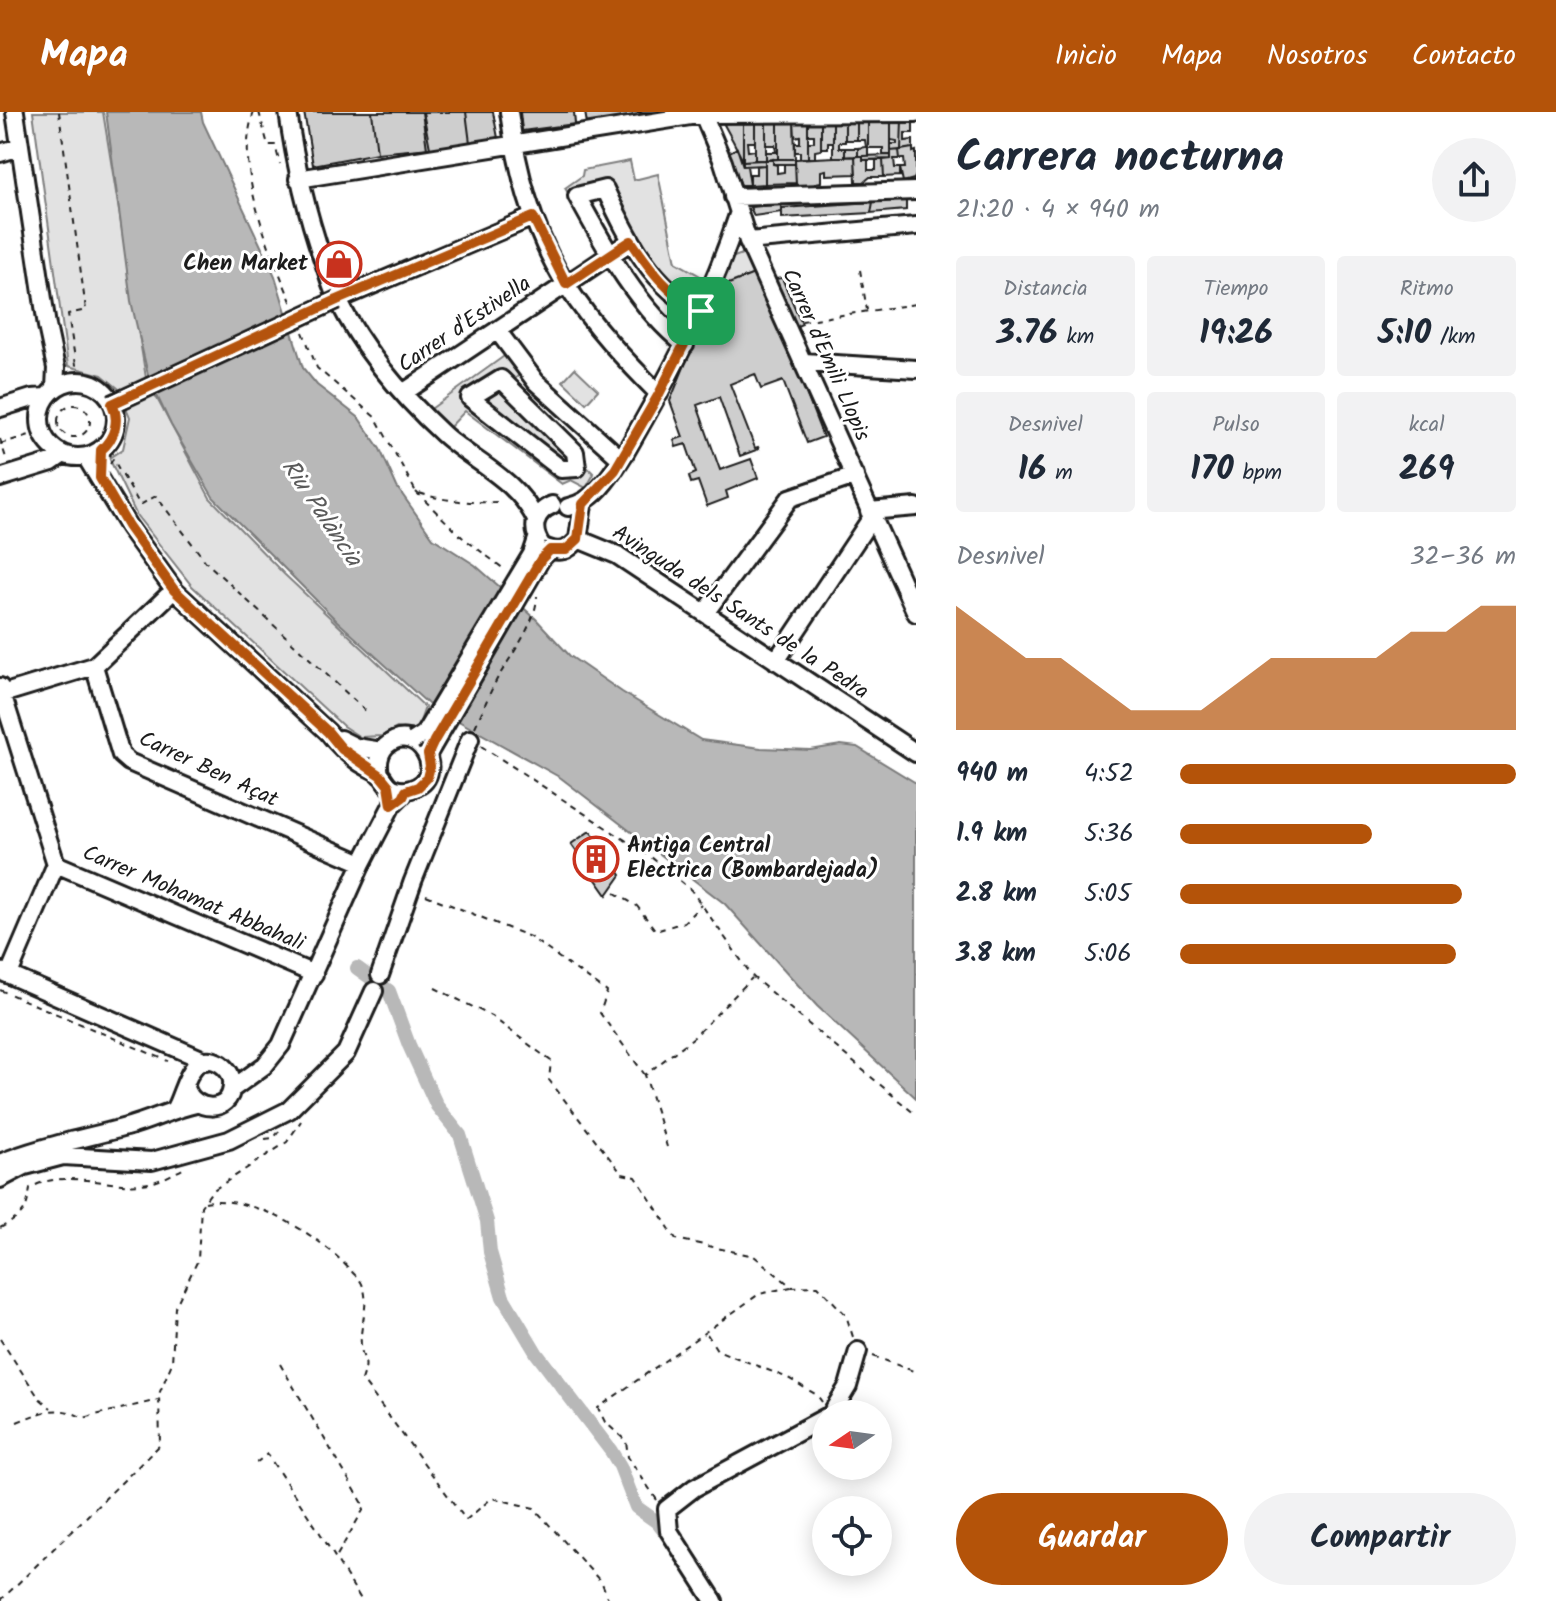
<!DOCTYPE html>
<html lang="es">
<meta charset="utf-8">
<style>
body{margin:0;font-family:Kalam,sans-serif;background:#f2f2f3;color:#1f2937;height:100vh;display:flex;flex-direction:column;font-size:30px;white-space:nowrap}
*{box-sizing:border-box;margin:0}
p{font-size:26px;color:#747a83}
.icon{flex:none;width:44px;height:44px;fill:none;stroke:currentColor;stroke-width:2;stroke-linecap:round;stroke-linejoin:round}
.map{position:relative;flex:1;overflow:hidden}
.side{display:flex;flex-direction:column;background:#fff;width:640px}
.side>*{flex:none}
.needle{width:52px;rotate:257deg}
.controls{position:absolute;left:812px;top:1288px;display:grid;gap:16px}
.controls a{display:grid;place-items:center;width:80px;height:80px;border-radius:50%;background:#fff;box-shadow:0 4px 20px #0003;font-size:40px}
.pin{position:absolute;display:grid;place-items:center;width:68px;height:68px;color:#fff;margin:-34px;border-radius:16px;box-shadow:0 4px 12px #0006}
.round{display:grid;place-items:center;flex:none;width:84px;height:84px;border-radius:42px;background:#f2f2f3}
.head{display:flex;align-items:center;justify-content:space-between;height:136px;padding:0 40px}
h1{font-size:44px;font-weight:700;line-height:60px}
.stats{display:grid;grid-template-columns:repeat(3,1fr);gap:12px;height:136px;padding:8px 40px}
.stats div{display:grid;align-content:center;border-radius:8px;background:#f2f2f3;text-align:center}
.stats b{font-size:34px;font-weight:700}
.stats small{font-size:22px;font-weight:400}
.stats p{font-size:22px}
.chart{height:224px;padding:16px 40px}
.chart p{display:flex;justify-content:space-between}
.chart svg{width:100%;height:144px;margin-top:8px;fill:#b45309;opacity:.7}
.cta{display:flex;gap:16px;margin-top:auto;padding:16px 40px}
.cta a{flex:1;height:92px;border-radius:48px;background:#b45309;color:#fff;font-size:32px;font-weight:700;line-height:92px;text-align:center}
.cta a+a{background:#f2f2f3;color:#1f2937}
ul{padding:0 40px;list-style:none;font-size:26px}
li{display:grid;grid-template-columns:128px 96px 1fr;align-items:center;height:60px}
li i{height:20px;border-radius:10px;background:#b45309}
header{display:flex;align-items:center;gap:48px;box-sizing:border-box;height:112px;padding:0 40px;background:#b45309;color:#fff}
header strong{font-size:38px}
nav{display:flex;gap:44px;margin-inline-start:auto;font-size:28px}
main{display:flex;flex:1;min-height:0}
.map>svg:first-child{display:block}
.green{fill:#e2e2e2;stroke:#7f7f7f;stroke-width:2}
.water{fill:#b8b8b8;stroke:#7a7a7a;stroke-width:2}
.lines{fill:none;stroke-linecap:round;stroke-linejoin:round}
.canal{stroke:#b8b8b8;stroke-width:14}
.building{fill:#cecece;stroke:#1c1c1c;stroke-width:2}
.minor-casing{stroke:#1c1c1c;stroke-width:22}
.path{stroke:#1c1c1c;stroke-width:2;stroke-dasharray:6 6;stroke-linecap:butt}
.minor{stroke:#fff;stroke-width:16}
.minor-bridge-casing{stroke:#1c1c1c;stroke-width:22;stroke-linecap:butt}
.minor-bridge{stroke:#fff;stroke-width:16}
.route-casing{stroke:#fff;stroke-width:16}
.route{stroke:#b45309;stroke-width:10}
.labels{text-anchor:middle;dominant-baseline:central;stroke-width:6;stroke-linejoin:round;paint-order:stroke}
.poi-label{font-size:22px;font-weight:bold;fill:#1c1c1c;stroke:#fff;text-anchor:end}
.street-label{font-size:22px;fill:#1c1c1c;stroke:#fff}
.water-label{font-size:24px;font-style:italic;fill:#5a5a5a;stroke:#fff}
</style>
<header>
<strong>Mapa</strong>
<nav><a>Inicio</a><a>Mapa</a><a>Nosotros</a><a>Contacto</a></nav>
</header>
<main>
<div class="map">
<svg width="916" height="1489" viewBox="0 0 916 1489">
<rect width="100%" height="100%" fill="#fff"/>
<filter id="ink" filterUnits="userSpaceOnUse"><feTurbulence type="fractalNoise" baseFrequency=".0125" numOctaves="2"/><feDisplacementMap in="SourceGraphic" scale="16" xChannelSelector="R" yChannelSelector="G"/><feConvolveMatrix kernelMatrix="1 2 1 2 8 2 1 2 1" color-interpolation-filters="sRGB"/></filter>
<g filter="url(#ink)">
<path class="green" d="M 33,0 L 103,0 L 146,266 L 210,386 L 284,462 L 425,595 L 417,618 L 397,616 L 382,624 L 360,625 L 343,614 L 192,474 L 137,404 L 109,346 L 123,337 L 130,305 L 118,276 L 102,263 L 68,254 Z
M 630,49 L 634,68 L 658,62 L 676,150 L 702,165 L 690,194 L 657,166 L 605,77 L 569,83 L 565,76 L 582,64 L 583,58 Z
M 745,141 L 759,160 L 720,175 L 731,146 Z
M 507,242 L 522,260 L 508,274 L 594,362 L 586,376 L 571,368 L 562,372 L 465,299 L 448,317 L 428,299 Z
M 575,256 L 598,278 L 586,291 L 563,269 Z"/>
<path class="water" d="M 106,0 L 201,0 L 203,10 L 275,164 L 303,256 L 317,273 L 358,305 L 380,337 L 397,375 L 433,426 L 475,453 L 536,507 L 570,544 L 622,580 L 701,628 L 761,636 L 810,638 L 841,633 L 857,635 L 916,671 L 916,986 L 817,894 L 725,792 L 561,666 L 428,592 L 337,509 L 213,385 L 171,313 L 149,267 L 131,189 Z"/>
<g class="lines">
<path class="canal" d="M 357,856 L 389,879 L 409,933 L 437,994 L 460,1023 L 487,1109 L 490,1140 L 503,1185 L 537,1242 L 611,1339 L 620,1354 L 636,1395 L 657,1410 L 671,1428"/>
</g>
<path class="building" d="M 304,0 L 372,0 L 377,41 L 313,53 Z
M 372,0 L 423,0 L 430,36 L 377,41 Z
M 422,0 L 466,0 L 470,31 L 427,37 Z
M 466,0 L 493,0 L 498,26 L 470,31 Z
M 520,0 L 574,0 L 575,12 L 522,19 Z
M 585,0 L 664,0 L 587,12 Z
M 868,6 L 891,7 L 891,43 L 883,43 L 883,36 L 868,36 Z
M 868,6 L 868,44 L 858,44 L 858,36 L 866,35 L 865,28 L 857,28 L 857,7 Z
M 821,7 L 833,7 L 833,30 L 828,30 L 828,36 L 821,36 Z
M 821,7 L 821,38 L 815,39 L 815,46 L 808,46 L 808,30 L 814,30 L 814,23 L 808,23 L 808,8 Z
M 833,7 L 845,7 L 845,30 L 839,30 L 839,36 L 845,36 L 845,45 L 833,45 Z
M 845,7 L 857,7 L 857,28 L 845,28 Z
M 891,7 L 902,7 L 901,38 L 891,39 L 891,32 L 897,32 L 897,29 L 891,28 Z
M 902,7 L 913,7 L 913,21 L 905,21 L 905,29 L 913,28 L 913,36 L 901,38 Z
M 766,8 L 778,8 L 778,47 L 766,48 L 766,40 L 776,40 L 775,33 L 766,33 Z
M 766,8 L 766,48 L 755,48 L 755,9 Z
M 778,8 L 794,8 L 795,47 L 778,47 Z
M 794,8 L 808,8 L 808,46 L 800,46 L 800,40 L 795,40 L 795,31 L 800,31 L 800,24 L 795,25 Z
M 722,9 L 743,9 L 743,49 L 733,29 Z
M 743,9 L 755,9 L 755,30 L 747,30 L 748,39 L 755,38 L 755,48 L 743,49 Z
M 737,36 L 743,54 L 747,54 L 750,73 L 741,73 L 728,41 Z
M 845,36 L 858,36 L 858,44 L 845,45 Z
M 913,36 L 913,40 L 916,39 L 916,63 L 914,67 L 903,70 L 900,56 L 905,56 L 904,47 L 900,47 L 899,38 Z
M 899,38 L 900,47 L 894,47 L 895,56 L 900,56 L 900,64 L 884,65 L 883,48 L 891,47 L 891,39 Z
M 891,43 L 891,47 L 863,48 L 863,44 Z
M 855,44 L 856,62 L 826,63 L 826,58 L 821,59 L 821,70 L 815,71 L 815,74 L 796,74 L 795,47 Z
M 855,44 L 863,44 L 863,48 L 868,48 L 868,58 L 876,58 L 876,48 L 883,48 L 884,65 L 870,65 L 864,70 L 856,70 Z
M 773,47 L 773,52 L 777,53 L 777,61 L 784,60 L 784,52 L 795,52 L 796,71 L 765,72 L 765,48 Z
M 773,47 L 795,47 L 795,52 L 773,52 Z
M 765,48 L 765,53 L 743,54 L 743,49 Z
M 765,53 L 765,72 L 750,73 L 750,62 L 756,62 L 756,54 Z
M 906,86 L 906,98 L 871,101 L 873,90 Z
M 873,90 L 871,101 L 782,106 L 782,96 Z
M 781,92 L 782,100 L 754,104 L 750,95 Z
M 759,160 L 823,325 L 807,331 L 783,269 L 761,277 L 755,262 L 730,272 L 755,336 L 758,335 L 759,337 L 740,344 L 719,285 L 697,293 L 720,358 L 751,347 L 758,366 L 726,379 L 728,386 L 707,394 L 698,369 L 691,371 L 689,364 L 696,361 L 686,332 L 676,335 L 674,328 L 683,325 L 670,289 L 716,177 Z
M 782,166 L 802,212 L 795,215 L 775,167 Z
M 590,719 L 621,763 L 607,783 L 571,732 Z"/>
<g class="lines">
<g class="minor-casing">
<path id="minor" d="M 15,0 L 47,214 L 56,256 L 55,276
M 288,0 C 295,51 306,99 323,148 C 328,161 331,176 338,188 C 363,238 402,284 443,322 C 475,351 517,367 536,408
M 509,0 C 517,59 534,123 567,174 C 593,214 625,248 659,282
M 702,0 L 723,50 L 748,129 L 916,501
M 0,41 L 20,35
M 298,67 L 703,2 L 916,1
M 733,85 L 916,79
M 748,129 L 916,114
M 337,188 L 533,105
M 497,218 L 536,270 L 621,347
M 685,233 C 637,195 606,137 577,84 L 605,77 C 628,125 651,175 701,199
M 804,250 L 916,257
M 501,267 L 575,340 L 577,356 L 561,357 L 470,286 Z
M40 307a38 38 0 1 1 76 0a38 38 0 1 1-76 0Z
M 403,281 L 631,129
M 0,296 L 32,286 L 46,285
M 86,345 L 128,414 L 174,478 L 328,620 C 337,632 347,642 359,650 C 366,655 375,658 381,663 C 386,669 386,673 393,676 C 400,679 405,679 411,677 C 452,665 416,606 386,634 C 378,642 378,653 380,663
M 0,366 L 52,350 L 62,343
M 552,393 C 533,401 531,418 542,434 C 557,442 568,440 578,427 L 583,392
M 568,395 C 595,390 611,363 625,341 C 670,263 710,189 738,103
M 869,399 L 916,395
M 578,427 L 617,443 L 916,641
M 705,501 L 790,386 L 855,364
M 776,549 L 872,405
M 94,554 L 121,643 L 129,650 L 362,751
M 0,575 L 56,752 L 9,862
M 2,582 L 94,554 L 174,478
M 340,627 L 356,635 L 382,639
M 56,752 L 314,862
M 0,859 L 206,949
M 380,863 L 413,769 L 470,627
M 232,977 L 265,953 L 281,933 L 362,751 L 392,693 L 406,679
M 175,996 C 185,979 190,934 221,952 C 228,957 233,965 232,973 C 231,1003 192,1000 186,975
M 0,1051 C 41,1034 83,1027 126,1015 C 150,1009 172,997 196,992
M 0,1067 L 25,1054 L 63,1044 L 152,1049 L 229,1028 L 289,998 L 346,941 L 374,879
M 831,1302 L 848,1274 L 858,1239
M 714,1489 L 669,1419 L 667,1397 L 694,1376 L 826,1305"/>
</g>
<path class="path" d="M 59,0 L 86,198 L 68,202 L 76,253 L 71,251
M 254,0 C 233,56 270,138 292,192
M 259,0 L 268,33 L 275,33 L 280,52
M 860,158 L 867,198
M 802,209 L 916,192
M 303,220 L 317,256 L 376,306 L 416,380 C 443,389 469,391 497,390 L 500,387
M58 309a16 16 0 1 1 32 0a16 16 0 1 1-32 0Z
M 0,327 L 6,346
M 0,332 L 59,314
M 110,352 L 113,347 L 140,393 L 156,384 L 206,450 L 369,602
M 416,380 L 462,425 L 504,457
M 475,615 C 482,600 488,584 496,569 C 510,544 536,513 537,484
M 481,634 L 651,745 L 691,778 L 753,865 L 916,1003
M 615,781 L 637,794 L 656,819 L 684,810 L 701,793
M 426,783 L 530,825 L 607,880 L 600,901 L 645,963
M 435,876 L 491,904 L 551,949 L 549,968 L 622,1062 L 636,1065 L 676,1127 L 754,1144 L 792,1175 L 818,1174 L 846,1203 L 853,1225
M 0,878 L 168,949
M 265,1027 L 274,1026 L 279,1019
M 667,1035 L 645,963 L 694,925 L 752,866
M 205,1090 C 252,1082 320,1123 350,1158 C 354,1162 360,1167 362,1172 C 371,1192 359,1213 361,1233 C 362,1252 370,1245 362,1268 L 466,1408 L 492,1386 L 534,1396 L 602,1471 L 609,1489
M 0,1116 C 22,1104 27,1101 30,1076 C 66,1055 110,1078 149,1071 C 161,1069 174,1061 185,1056
M 707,1222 L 717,1238 L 788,1266 L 817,1283 L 822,1290
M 0,1227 L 39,1286 L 51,1296
M 873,1244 L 916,1260
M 280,1252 L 365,1395 L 335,1447
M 17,1310 C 42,1300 58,1292 83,1306 L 158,1288
M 256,1351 L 267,1342 L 320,1421 L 362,1489
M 657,1388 L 628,1345 L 626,1329 L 605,1310 L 598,1296 L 759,1182 L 791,1175
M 0,1489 L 160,1333 L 159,1282 L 172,1251 L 175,1195 L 198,1148 L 201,1094 L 212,1079 L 287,1030 L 301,1009"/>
<use href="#minor" class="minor"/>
<g class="minor-bridge-casing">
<path id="minor-bridge" d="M 112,292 L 337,188
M 413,629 L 424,622 L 532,442 L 537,427
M 428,642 L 541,447 L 550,438"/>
</g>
<use href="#minor-bridge" class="minor-bridge"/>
</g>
</g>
<g class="lines" filter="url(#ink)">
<g class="route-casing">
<path id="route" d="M 533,105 L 566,172 L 631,129 C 650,157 669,184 701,199 L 659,282 L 615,358 L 583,392 L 578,427 L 566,438 L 550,438 L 541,447 L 434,629 L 428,642 L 430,654 L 427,666 L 418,675 L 406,679 L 403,685 L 392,693 L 389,674 L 380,663 L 342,637 L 328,620 L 174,478 L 128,414 L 100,366 L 101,338 C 115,326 120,308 112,292 L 337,188 Z"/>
</g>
<use href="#route" class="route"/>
</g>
<defs>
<g id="shop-ring" transform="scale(2.3)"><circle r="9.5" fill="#fff" stroke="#c8321e" stroke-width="1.5"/><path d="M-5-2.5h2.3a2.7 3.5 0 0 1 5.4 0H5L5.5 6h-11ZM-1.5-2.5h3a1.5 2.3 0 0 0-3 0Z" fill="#c8321e"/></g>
<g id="building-ring" transform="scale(2.3)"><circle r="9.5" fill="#fff" stroke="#c8321e" stroke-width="1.5"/><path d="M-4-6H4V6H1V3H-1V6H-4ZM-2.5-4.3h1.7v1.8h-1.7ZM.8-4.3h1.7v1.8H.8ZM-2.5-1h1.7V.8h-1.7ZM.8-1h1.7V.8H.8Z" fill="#c8321e"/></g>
</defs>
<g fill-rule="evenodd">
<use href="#shop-ring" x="339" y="152"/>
<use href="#building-ring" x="596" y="747"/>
</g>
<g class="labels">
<g class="poi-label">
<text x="308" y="152">Chen Market</text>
<text x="627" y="734" text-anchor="start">Antiga Central<tspan x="627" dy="25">Electrica (Bombardejada)</tspan></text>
</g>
<g class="street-label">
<text transform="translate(465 213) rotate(-34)">Carrer d'Estivella</text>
<text transform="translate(825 243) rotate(66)">Carrer d'Emili Llopis</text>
<text transform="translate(740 501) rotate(33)">Avinguda dels Sants de la Pedra</text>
<text transform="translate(208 658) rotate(25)">Carrer Ben Açat</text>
<text transform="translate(193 787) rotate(23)">Carrer Mohamat Abbahali</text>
</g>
<g class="water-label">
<text transform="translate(321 401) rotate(56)">Riu Palància</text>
</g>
</g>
</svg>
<div class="controls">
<a><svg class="needle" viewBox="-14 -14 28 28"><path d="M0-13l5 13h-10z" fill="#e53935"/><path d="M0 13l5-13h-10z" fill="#747a83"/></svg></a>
<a><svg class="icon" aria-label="locate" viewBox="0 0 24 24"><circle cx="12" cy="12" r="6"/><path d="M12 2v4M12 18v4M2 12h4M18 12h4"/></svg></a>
</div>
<div class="pin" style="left:701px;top:199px;background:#1e9e55"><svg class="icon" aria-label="arrive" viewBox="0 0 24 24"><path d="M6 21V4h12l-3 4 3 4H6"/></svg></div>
</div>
<section class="side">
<div class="head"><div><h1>Carrera nocturna</h1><p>21:20 · 4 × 940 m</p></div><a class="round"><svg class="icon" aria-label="share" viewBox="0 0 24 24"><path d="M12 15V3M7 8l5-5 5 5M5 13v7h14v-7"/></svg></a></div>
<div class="stats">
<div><p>Distancia</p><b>3.76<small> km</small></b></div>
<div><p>Tiempo</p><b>19:26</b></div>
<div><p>Ritmo</p><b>5:10<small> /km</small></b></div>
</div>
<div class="stats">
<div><p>Desnivel</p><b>16<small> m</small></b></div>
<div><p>Pulso</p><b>170<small> bpm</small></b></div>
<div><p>kcal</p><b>269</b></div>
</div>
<div class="chart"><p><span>Desnivel</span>32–36 m</p>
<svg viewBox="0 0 160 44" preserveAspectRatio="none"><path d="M0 44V6L10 14L20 22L30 22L40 30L50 38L60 38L70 38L80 30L90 22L100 22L110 22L120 22L130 14L140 14L150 6L160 6V44z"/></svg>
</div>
<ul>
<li><b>940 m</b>4:52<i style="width:100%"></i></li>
<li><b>1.9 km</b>5:36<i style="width:57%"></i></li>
<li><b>2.8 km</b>5:05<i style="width:84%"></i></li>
<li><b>3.8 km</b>5:06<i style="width:82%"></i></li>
</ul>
<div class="cta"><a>Guardar</a><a>Compartir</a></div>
</section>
</main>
